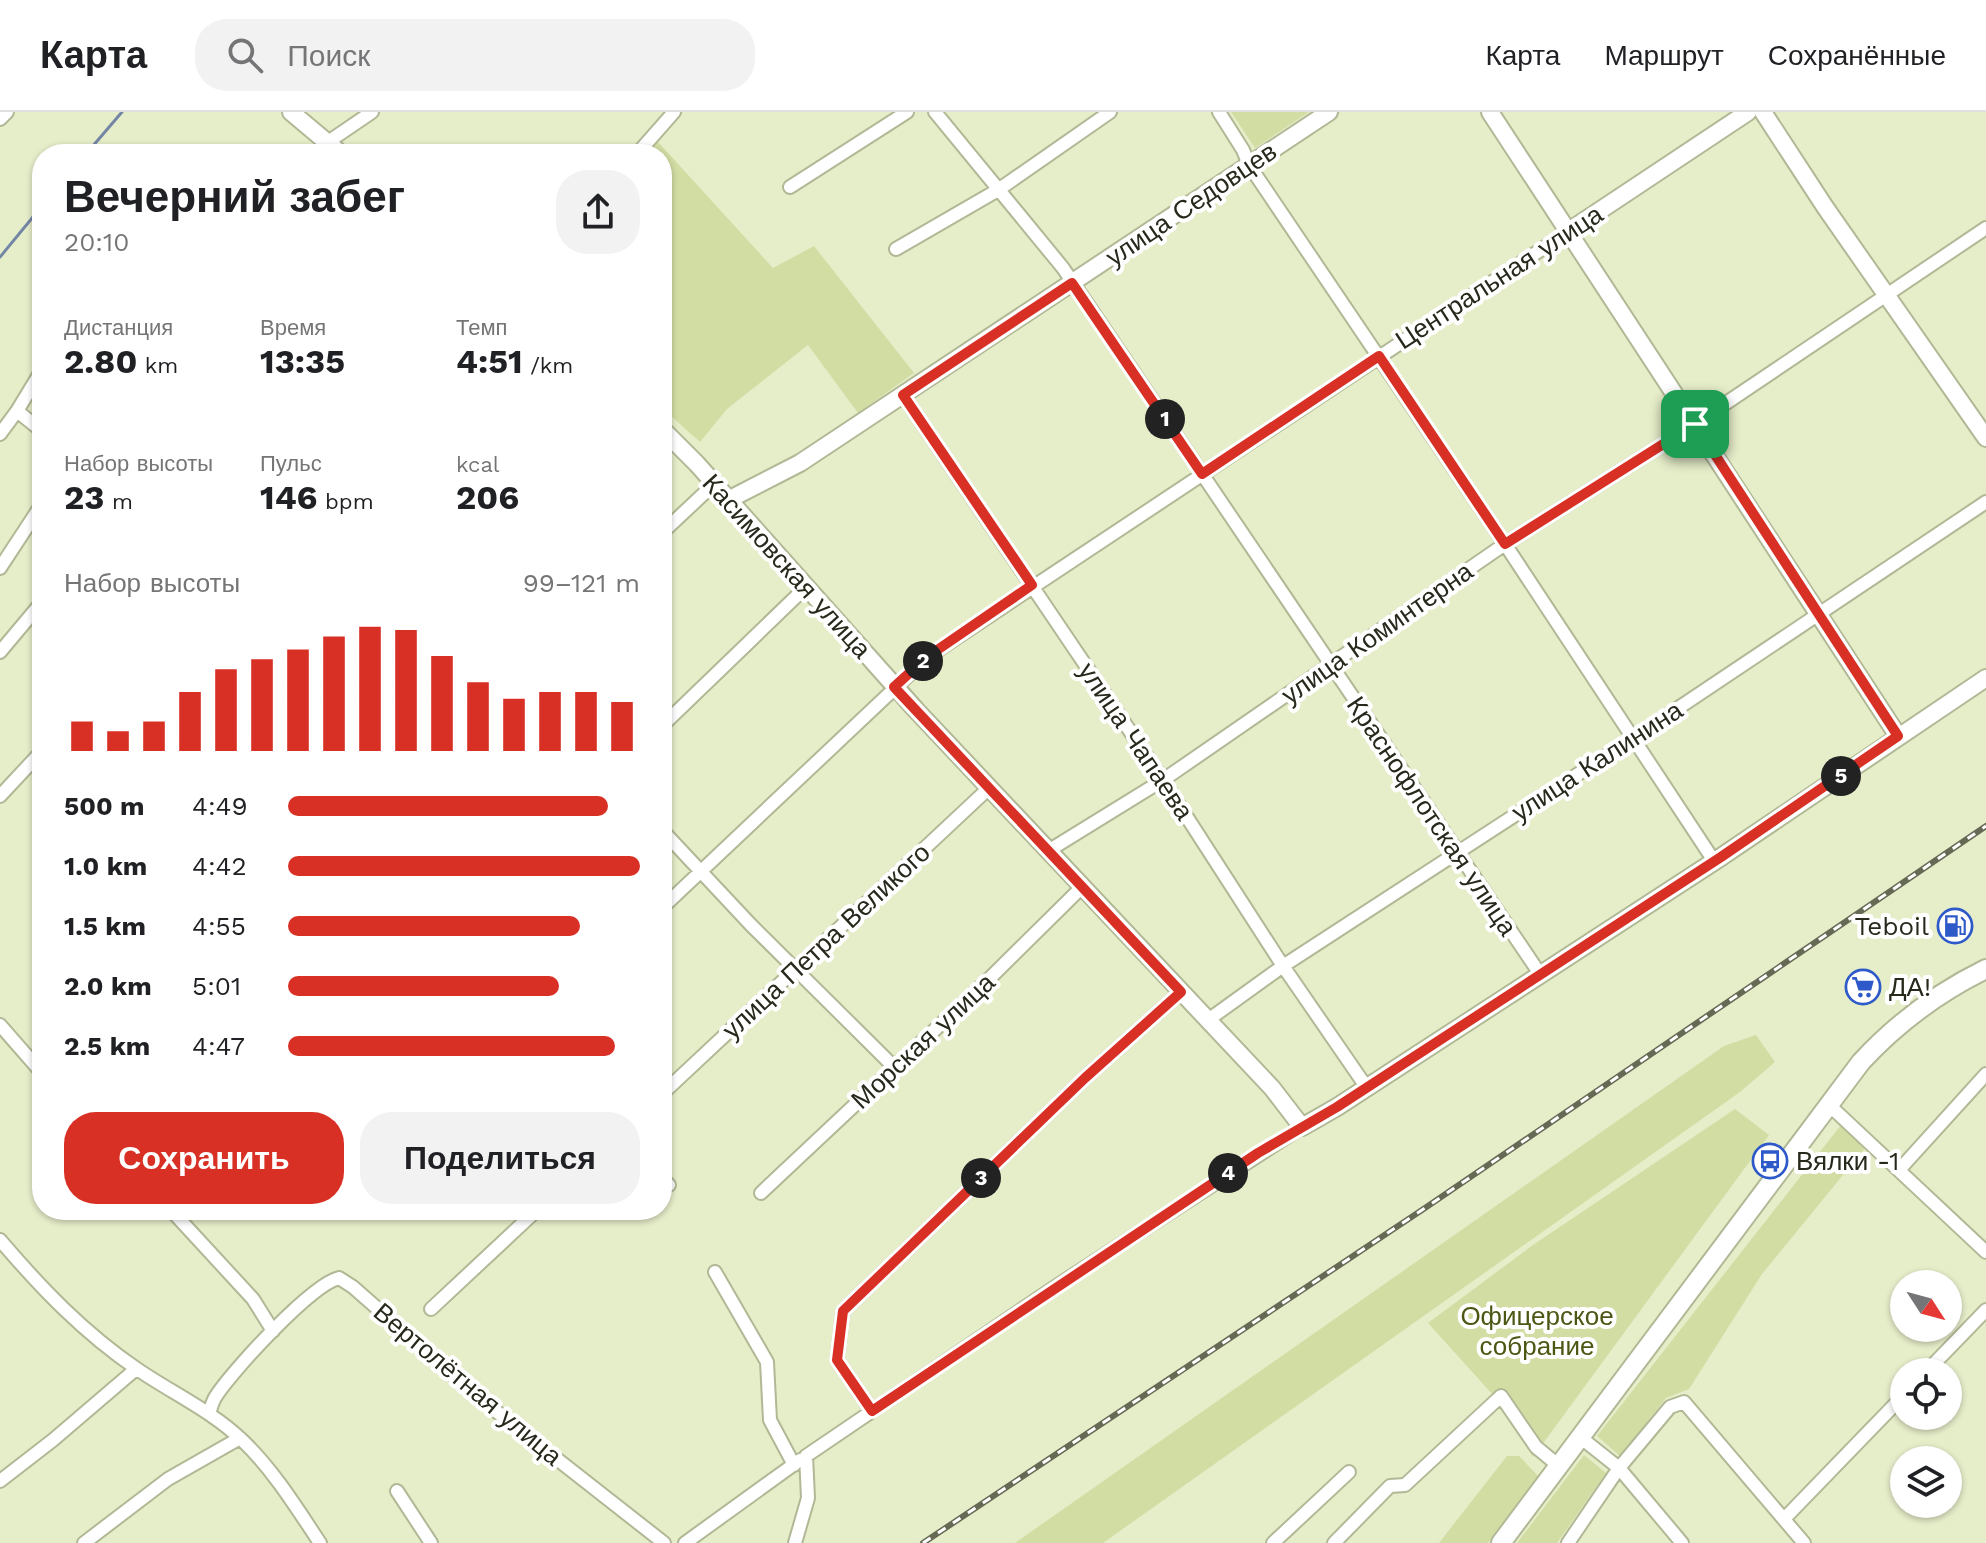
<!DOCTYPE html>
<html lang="ru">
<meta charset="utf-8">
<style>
body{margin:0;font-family:"Work Sans",sans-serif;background:#f2f2f2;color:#202124;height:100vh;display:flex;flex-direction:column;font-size:30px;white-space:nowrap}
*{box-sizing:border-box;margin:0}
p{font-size:26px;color:#757577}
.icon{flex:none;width:44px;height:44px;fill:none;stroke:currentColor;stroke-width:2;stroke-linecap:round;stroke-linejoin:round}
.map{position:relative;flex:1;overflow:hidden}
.details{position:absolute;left:32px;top:32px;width:640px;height:1076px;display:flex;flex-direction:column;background:#fff;border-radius:32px;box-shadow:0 2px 6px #0004}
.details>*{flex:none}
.needle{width:52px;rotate:126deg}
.controls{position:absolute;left:1890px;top:1158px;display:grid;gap:16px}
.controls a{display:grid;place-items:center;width:72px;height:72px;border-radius:50%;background:#fff;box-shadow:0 2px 6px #0004;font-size:40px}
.pin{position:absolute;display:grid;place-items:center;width:68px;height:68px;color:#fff;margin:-34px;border-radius:16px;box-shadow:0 4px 12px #0006}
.km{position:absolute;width:40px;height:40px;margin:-20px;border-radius:50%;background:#222;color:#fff;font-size:22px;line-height:40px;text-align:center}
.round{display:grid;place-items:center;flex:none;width:84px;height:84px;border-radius:32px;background:#f2f2f2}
.overview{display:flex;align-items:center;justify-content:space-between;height:136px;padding:0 32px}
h1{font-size:44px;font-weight:700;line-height:60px}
.figures{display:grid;grid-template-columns:repeat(3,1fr);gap:12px;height:136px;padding:8px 32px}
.figures div{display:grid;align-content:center}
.figures b{font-size:34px;font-weight:700}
.figures small{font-size:22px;font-weight:400}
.figures p{font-size:22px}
.chart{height:224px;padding:16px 32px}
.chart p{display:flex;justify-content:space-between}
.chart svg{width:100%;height:144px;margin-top:8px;stroke:#d93025;stroke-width:6}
.action{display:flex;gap:16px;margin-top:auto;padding:16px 32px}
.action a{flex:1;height:92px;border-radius:32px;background:#d93025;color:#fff;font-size:32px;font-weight:700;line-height:92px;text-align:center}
.action a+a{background:#f2f2f2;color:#202124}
ul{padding:0 32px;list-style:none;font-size:26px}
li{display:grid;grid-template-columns:128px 96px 1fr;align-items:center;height:60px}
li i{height:20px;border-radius:10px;background:#d93025}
header{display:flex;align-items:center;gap:48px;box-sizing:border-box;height:112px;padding:0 40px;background:#fff;border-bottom:2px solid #e0e0e0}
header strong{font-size:38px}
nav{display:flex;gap:44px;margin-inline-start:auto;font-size:28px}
.search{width:560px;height:72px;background:#f2f2f2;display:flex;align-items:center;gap:20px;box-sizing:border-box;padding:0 28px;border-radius:32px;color:#757577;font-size:30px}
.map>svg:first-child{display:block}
.green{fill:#d2dda4}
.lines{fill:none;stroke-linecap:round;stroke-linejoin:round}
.stream{stroke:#7486a6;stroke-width:3}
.street-casing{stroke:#b1b895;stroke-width:16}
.secondary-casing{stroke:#b1b895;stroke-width:20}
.primary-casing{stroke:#b1b895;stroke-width:22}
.street{stroke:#fff;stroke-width:12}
.secondary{stroke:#fff;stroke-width:16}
.primary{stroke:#fff;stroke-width:18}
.rail-casing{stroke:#666a55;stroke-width:6}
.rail{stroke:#fff;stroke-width:3;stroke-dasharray:9;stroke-linecap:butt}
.route-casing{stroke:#fff;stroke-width:16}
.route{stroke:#d93025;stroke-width:10}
.labels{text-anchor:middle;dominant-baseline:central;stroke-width:8;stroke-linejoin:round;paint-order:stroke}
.street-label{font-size:26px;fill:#26291b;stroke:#fff}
.poi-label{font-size:26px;fill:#26291b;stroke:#fff;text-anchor:start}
.park-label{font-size:26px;fill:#4d5613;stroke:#fff}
</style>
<header>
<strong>Карта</strong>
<div class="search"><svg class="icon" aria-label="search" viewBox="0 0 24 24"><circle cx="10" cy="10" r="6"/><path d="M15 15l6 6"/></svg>Поиск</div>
<nav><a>Карта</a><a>Маршрут</a><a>Сохранённые</a></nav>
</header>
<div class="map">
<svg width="1986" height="1431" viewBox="0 0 1986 1431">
<rect width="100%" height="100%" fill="#e6edc9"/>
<path class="green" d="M 1231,0 L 1309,0 L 1255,36 Z
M 658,30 L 773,156 L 814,134 L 914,261 L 858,301 L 808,233 L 727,297 L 700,330 L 662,296 L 662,42 L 647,42 Z
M 1756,923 L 1775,950 L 1740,980 L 1103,1431 L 1015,1431 L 1724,934 Z
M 1735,997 L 1769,1023 L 1533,1345 L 1503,1294 L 1428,1211 L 1533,1133 Z
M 1841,1013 L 1865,1036 L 1762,1162 L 1689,1277 L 1666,1286 L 1620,1344 L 1597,1324 Z
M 1584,1343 L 1606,1361 L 1557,1431 L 1517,1431 Z
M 1507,1344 L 1519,1344 L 1538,1364 L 1488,1431 L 1439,1431 Z"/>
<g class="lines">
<path class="stream" d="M 86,42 L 122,0
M 0,145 L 42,94"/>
<g class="street-casing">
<path id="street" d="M 935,0 L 1063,156 L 1540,862
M 1219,0 L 1243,38 L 1249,53 L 1505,432 L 1714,749
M 0,7 L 7,0
M 321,42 L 328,30 L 372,0
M 637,42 L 674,0
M 790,75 L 907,0
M 896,137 L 998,78 L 1110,0
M 42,258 L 17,299 L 42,319
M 903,283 L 1163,668 L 1283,854 L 1367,976
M 0,322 L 17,299
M 662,421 L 714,372
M 0,456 L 42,392
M 0,540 L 42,490
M 662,614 L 806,475
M 0,684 L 42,639
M 662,718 L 750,812 L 895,956
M 1048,739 L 1163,668 L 1505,432 L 1695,312 L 1986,116
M 662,796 L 929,544 L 1569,119
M 1208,908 L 1283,854 L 1632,627 L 1986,390
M 0,913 L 42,961
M 662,982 L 989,676
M 1828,992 L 1986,1140
M 1899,1058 L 1986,962
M 662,1066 L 669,1073
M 761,1081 L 991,865 L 1082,775
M 171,1098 L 253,1187 L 273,1219
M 0,1128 C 41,1176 84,1221 137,1257 C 172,1281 212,1299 243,1329 C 274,1359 296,1395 320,1431
M 715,1160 L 767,1250 L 770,1308 L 794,1353
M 431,1197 L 537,1098
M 1926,1260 L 1986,1198
M 872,1299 L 837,1248 L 843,1199 L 1085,966 L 1181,880
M 209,1302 C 211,1296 212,1290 216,1284 C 233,1258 311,1173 339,1166 L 353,1175 L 478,1285 L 664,1431
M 1580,1325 L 1619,1356 L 1682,1431
M 0,1369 L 53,1328 L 136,1257
M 397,1379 L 431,1431
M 1784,1407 L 1904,1283
M 84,1431 L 168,1367 L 240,1326
M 685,1431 L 800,1348
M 795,1431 L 808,1386 L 806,1344 L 1055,1175 L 1302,1015
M 1273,1431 L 1349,1360
M 1334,1431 L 1390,1374 L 1405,1373 L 1501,1284 L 1536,1335 L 1559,1354
M 1568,1431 L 1619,1356 L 1670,1295 L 1684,1290 L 1804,1431"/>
</g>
<g class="secondary-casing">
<path id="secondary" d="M 291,0 L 341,42
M 1490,0 L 1898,624
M 1763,0 L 1825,95 L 1986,326
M 1569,119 L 1748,0
M 662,317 L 697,352 L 916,598 L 1272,976 L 1302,1015 L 1337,995 L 1721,745 L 1986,566
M 728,388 L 800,351 L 1329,0"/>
</g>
<g class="primary-casing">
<path id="primary" d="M 1501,1431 L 1861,950 C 1897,911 1937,881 1986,857"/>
</g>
<use href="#street" class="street"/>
<use href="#secondary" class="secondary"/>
<use href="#primary" class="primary"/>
<g class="rail-casing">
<path id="rail" d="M 923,1431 L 1425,1096 L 1986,714"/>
</g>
<use href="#rail" class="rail"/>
</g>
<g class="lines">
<g class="route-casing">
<path id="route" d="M 1072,171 L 1202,362 L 1379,244 L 1505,432 L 1695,312 L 1898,624 L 1721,745 L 1337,995 L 1258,1041 L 872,1299 L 837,1248 L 843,1199 L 1085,966 L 1181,880 L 894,575 L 927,545 L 1032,473 L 903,283 Z"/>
</g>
<use href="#route" class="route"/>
</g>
<defs>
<g id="fuel-ring" transform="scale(1.8)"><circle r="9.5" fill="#fff" stroke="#2e59c8" stroke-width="1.5"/><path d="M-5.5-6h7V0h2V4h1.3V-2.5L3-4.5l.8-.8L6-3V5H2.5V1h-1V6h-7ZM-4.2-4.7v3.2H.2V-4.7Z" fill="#2e59c8"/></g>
<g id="supermarket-ring" transform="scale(1.8)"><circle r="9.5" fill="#fff" stroke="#2e59c8" stroke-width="1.5"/><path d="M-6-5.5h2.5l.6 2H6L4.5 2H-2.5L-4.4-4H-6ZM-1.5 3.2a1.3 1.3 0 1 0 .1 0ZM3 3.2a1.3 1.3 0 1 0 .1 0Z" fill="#2e59c8"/></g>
<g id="bus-ring" transform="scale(1.8)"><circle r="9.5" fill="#fff" stroke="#2e59c8" stroke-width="1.5"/><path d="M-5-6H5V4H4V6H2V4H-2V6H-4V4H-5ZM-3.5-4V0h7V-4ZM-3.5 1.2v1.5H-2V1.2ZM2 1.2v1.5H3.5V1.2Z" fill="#2e59c8"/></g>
</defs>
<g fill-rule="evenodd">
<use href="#fuel-ring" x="1955" y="814"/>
<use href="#supermarket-ring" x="1863" y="875"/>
<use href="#bus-ring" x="1770" y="1049"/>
</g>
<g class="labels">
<g class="street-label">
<text transform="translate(1191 92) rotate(-34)">улица Седовцев</text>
<text transform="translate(1499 165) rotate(-33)">Центральная улица</text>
<text transform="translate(787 454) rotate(48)">Касимовская улица</text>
<text transform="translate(1377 521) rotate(-35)">улица Коминтерна</text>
<text transform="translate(1136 629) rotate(56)">улица Чапаева</text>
<text transform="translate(1597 649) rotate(-33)">улица Калинина</text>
<text transform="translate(1432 704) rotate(56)">Краснофлотская улица</text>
<text transform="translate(826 829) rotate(-43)">улица Петра Великого</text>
<text transform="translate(923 929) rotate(-43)">Морская улица</text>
<text transform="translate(468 1272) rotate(40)">Вертолётная улица</text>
</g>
<g class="poi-label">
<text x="1929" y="814" text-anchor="end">Teboil</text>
<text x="1889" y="875">ДА!</text>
<text x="1796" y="1049">Вялки -1</text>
</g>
<g class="park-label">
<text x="1537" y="1204">Офицерское<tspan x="1537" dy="30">собрание</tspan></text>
</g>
</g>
</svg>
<div class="controls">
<a><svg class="needle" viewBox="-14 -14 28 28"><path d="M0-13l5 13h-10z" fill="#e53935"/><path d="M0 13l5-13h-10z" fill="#757577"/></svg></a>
<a><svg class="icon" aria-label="locate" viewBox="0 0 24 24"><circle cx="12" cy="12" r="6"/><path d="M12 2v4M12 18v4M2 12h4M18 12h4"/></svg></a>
<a><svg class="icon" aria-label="layers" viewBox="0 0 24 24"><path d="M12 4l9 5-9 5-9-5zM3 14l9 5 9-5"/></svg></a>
</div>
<div class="pin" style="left:1695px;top:312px;background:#1e9e55"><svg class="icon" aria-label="arrive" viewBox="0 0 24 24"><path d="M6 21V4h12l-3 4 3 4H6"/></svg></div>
<b class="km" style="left:1165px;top:307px">1</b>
<b class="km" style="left:923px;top:549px">2</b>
<b class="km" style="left:981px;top:1066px">3</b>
<b class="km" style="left:1228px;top:1061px">4</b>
<b class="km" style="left:1841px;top:664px">5</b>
<section class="details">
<div class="overview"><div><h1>Вечерний забег</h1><p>20:10</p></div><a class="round"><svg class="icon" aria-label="share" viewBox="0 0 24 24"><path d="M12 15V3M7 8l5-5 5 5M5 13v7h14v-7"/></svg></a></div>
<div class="figures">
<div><p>Дистанция</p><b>2.80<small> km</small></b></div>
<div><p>Время</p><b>13:35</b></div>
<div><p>Темп</p><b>4:51<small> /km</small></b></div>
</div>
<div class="figures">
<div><p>Набор высоты</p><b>23<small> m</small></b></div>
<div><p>Пульс</p><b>146<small> bpm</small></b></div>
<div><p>kcal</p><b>206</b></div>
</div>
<div class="chart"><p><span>Набор высоты</span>99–121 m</p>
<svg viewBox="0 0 160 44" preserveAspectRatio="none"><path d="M5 44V35M15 44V38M25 44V35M35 44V26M45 44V19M55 44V16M65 44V13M75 44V9M85 44V6M95 44V7M105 44V15M115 44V23M125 44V28M135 44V26M145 44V26M155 44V29"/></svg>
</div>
<ul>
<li><b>500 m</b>4:49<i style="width:91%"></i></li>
<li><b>1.0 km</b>4:42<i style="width:100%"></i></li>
<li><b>1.5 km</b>4:55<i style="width:83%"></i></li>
<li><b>2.0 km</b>5:01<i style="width:77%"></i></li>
<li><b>2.5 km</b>4:47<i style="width:93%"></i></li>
</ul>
<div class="action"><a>Сохранить</a><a>Поделиться</a></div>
</section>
</div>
